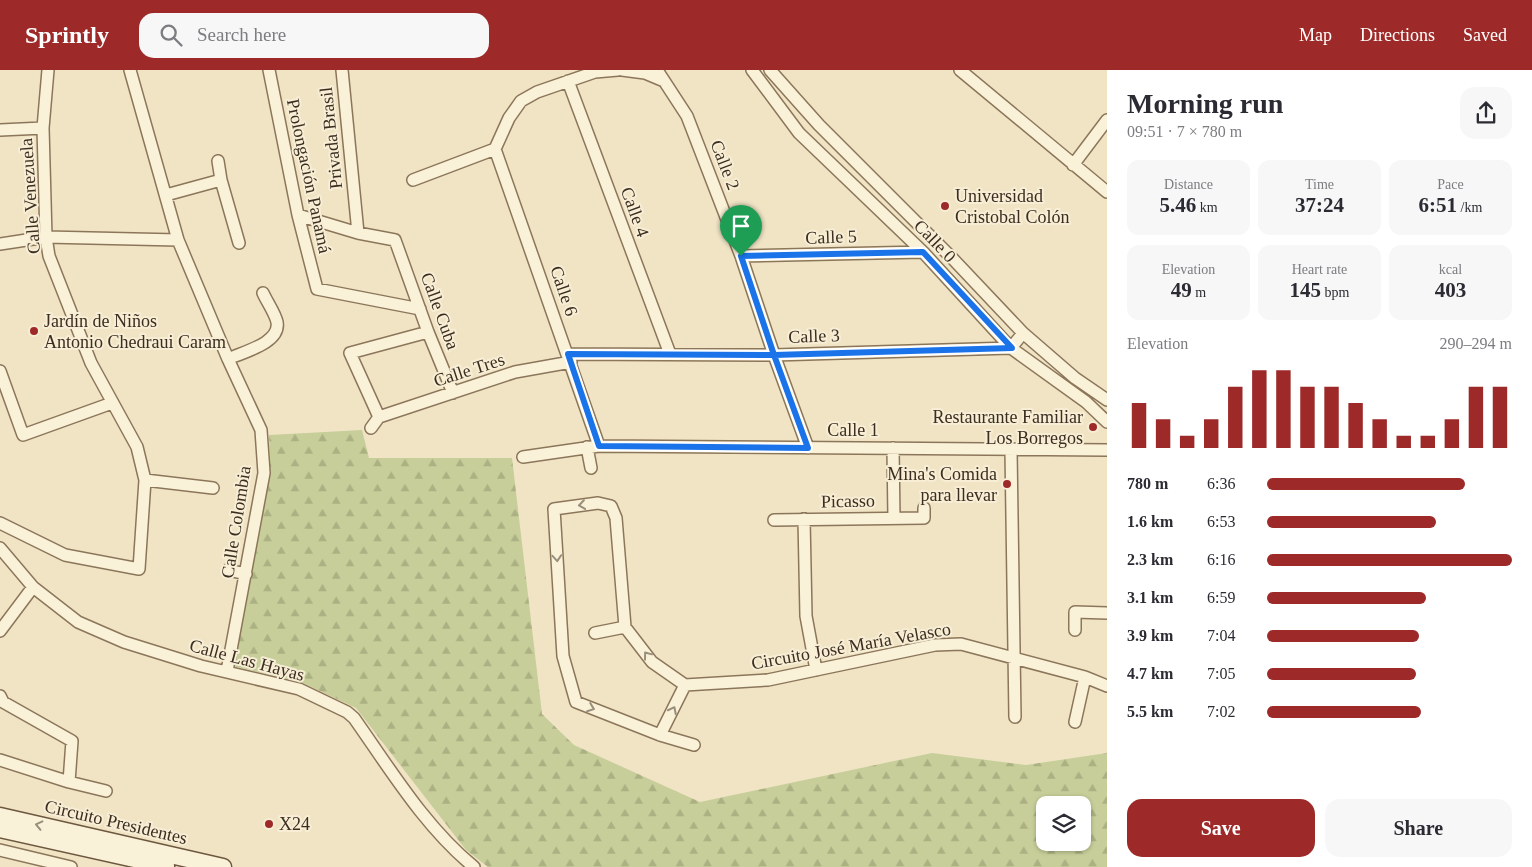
<!DOCTYPE html>
<meta charset="utf-8">
<style>
body{margin:0;font-family:Georgia,serif;background:#f7f7f7;color:#2b2b33;height:100vh;display:flex;flex-direction:column;font-size:19px;white-space:nowrap}
*{box-sizing:border-box;margin:0}
p{font-size:16px;color:#7c7c81}
.icon{flex:none;width:28px;height:28px;fill:none;stroke:currentColor;stroke-width:2;stroke-linecap:round;stroke-linejoin:round}
.map{position:relative;flex:1;overflow:hidden}
.side{display:flex;flex-direction:column;background:#fff;width:425px}
.side>*{flex:none}
.tools{position:absolute;left:1036px;top:726px;display:grid;gap:10px}
.tools a{display:grid;place-items:center;width:55px;height:55px;border-radius:10px;background:#fff;box-shadow:0 1px 4px #0004;font-size:25px}
.pin{position:absolute;display:grid;place-items:center;width:42px;height:42px;color:#fff;margin:-51px -21px;border-radius:50% 50% 50% 0;rotate:-45deg;box-shadow:0 0 5px #0007}
.pin .icon{rotate:45deg}
.round{display:grid;place-items:center;flex:none;width:52px;height:52px;border-radius:15px;background:#f7f7f7}
.headline{display:flex;align-items:center;justify-content:space-between;height:85px;padding:0 20px}
h1{font-size:28px;font-weight:700;line-height:38px}
.figures{display:grid;grid-template-columns:repeat(3,1fr);gap:8px;height:85px;padding:5px 20px}
.figures div{display:grid;align-content:center;border-radius:12px;background:#f7f7f7;text-align:center}
.figures b{font-size:21px;font-weight:700}
.figures small{font-size:14px;font-weight:400}
.figures p{font-size:14px}
.chart{height:140px;padding:10px 20px}
.chart p{display:flex;justify-content:space-between}
.chart svg{width:100%;height:90px;margin-top:5px;stroke:#9d2a29;stroke-width:6}
.action{display:flex;gap:10px;margin-top:auto;padding:10px 20px}
.action a{flex:1;height:58px;border-radius:15px;background:#9d2a29;color:#fff;font-size:20px;font-weight:700;line-height:58px;text-align:center}
.action a+a{background:#f7f7f7;color:#2b2b33}
ul{padding:0 20px;list-style:none;font-size:16px}
li{display:grid;grid-template-columns:80px 60px 1fr;align-items:center;height:38px}
li i{height:12px;border-radius:6px;background:#9d2a29}
header{display:flex;align-items:center;gap:30px;box-sizing:border-box;height:70px;padding:0 25px;background:#9d2a29;color:#fff}
header strong{font-size:24px}
nav{display:flex;gap:28px;margin-inline-start:auto;font-size:18px}
.search{width:350px;height:45px;background:#f7f7f7;display:flex;align-items:center;gap:12px;box-sizing:border-box;padding:0 18px;border-radius:15px;color:#7c7c81;font-size:19px}
main{display:flex;flex:1;min-height:0}
.map>svg:first-child{display:block}
.forest{fill:url(#forest-firs);fill-rule:evenodd}
.lines{fill:none;stroke-linecap:round;stroke-linejoin:round}
.minor-casing{stroke:#8c765a;stroke-width:14}
.secondary-casing{stroke:#6d573e;stroke-width:19}
.minor{stroke:#faf1d9;stroke-width:11}
.secondary{stroke:#faf1d9;stroke-width:16}
.oneway{stroke:#9a8f7c}
.route-casing{stroke:#fff;stroke-width:10}
.route{stroke:#1a73e8;stroke-width:6}
.poi-dot{fill:#9d2a29;stroke:#f7eed5;stroke-width:2}
.labels{text-anchor:middle;dominant-baseline:central;stroke-width:4;stroke-linejoin:round;paint-order:stroke}
.street-label{font-size:18px;fill:#3b2d1f;stroke:#f7eed5}
.poi-label{font-size:18px;fill:#3b2d1f;stroke:#f7eed5;text-anchor:start}
</style>
<header>
<strong>Sprintly</strong>
<div class="search"><svg class="icon" aria-label="search" viewBox="0 0 24 24"><circle cx="10" cy="10" r="6"/><path d="M15 15l6 6"/></svg>Search here</div>
<nav><a>Map</a><a>Directions</a><a>Saved</a></nav>
</header>
<main>
<div class="map">
<svg width="1107" height="797" viewBox="0 0 1107 797">
<defs>
<pattern id="forest-firs" width="22" height="20" patternUnits="userSpaceOnUse" patternTransform="scale(1.25)"><rect width="22" height="20" fill="#c7ce99"/><path d="M5 1l3.5 6h-7zM16 11l3.5 6h-7z" fill="#acb183"/></pattern>
</defs>
<rect width="100%" height="100%" fill="#f0e4c5"/>
<path class="forest" d="M 362,360 L 369,388 L 512,388 L 542,644 L 574,675 L 700,732 L 932,683 L 1026,695 L 1107,683 L 1107,797 L 488,797 L 466,780 L 356,638 L 301,612 L 233,596 L 270,405 L 269,365 ZM 1045,735 L 1082,735 L 1082,772 L 1045,772 Z"/>
<g class="lines">
<g class="minor-casing">
<path id="minor" d="M 130,0 L 178,170 L 228,289 L 261,360 L 264,403 L 227,601
M 269,0 L 298,145 L 317,219 L 420,239
M 342,0 L 358,163
M 622,0 L 645,3 L 664,11
M 657,0 L 687,46 L 741,186 L 774,285 L 808,378
M 752,0 L 799,63 L 923,182 L 1011,278 L 1086,332 L 1107,352
M 770,0 L 819,55 L 953,189 L 1023,263 L 1075,308 L 1107,330
M 960,0 L 1107,122
M 568,11 L 670,284
M 0,60 L 43,58
M 495,79 L 599,376
M 495,79 L 509,48 L 521,31 L 537,22 L 595,2 L 618,0
M 218,91 L 221,110 L 239,173
M 1073,95 L 1107,50
M 413,110 L 495,79
M 166,125 L 221,110
M 298,145 L 358,163 L 395,170 L 428,262 L 453,323
M 0,174 L 46,167 L 178,170
M 741,186 L 923,182
M 568,284 L 774,285 L 1011,278 L 1023,263
M 228,289 C 243,282 281,273 277,252 C 275,243 267,232 263,223
M 0,301 L 23,365 L 112,333
M 379,347 L 515,302 L 571,292
M 379,347 L 350,283 L 428,262
M 371,358 L 379,347
M 587,377 L 591,398
M 893,378 L 894,448
M 1011,380 L 1015,647
M 523,387 L 599,376 L 1107,380
M 145,410 L 213,418
M 804,449 L 806,546 L 816,600
M 774,450 L 924,448 L 924,438
M 0,453 L 65,485 L 139,499 L 145,410 L 137,377 L 91,293 L 49,186 L 46,167 L 43,58 L 48,0
M 0,478 L 33,517 L 78,552 L 124,572 L 201,596 L 299,619 L 347,642 L 354,648 C 390,699 425,757 474,797
M 228,500 L 246,504
M 1075,560 L 1075,542 L 1107,543
M 0,561 L 33,517
M 595,563 L 625,557
M 0,626 L 3,632 L 72,671 L 69,712
M 1075,652 L 1085,607
M 660,665 L 685,615
M 694,675 L 660,665 L 576,632 L 563,586 L 554,439 L 598,433 L 611,436 L 616,448 L 625,557 L 652,592 L 685,615 L 768,610 L 935,575 L 961,574 L 1085,607 L 1107,616
M 0,690 L 69,712 L 106,721
M 0,780 L 71,797"/>
</g>
<g class="secondary-casing">
<path id="secondary" d="M 0,746 L 223,797
M 0,759 L 166,796"/>
</g>
<use href="#minor" class="minor"/>
<use href="#secondary" class="secondary"/>
</g>
<defs><path id="oneway-chevron" d="M-2-3.5L2.5 0L-2 3.5" fill="none" stroke-width="1.6" stroke-linecap="round" stroke-linejoin="round" transform="scale(1.25)"/></defs>
<g class="oneway">
<use href="#oneway-chevron" transform="translate(582 435) rotate(172)"/>
<use href="#oneway-chevron" transform="translate(557 488) rotate(86)"/>
<use href="#oneway-chevron" transform="translate(647 585) rotate(-127)"/>
<use href="#oneway-chevron" transform="translate(591 638) rotate(21)"/>
<use href="#oneway-chevron" transform="translate(673 640) rotate(-63)"/>
<use href="#oneway-chevron" transform="translate(39 755) rotate(-167)"/>
</g>
<g class="lines">
<g class="route-casing">
<path id="route" d="M 741,186 L 774,285 L 568,284 L 599,376 L 808,378 L 774,285 L 1012,278 L 923,182 L 741,186"/>
</g>
<use href="#route" class="route"/>
</g>
<g class="poi-dot">
<circle cx="945" cy="136" r="5"/>
<circle cx="34" cy="261" r="5"/>
<circle cx="1093" cy="357" r="5"/>
<circle cx="1007" cy="414" r="5"/>
<circle cx="269" cy="754" r="5"/>
</g>
<g class="labels">
<g class="street-label">
<text transform="translate(331 68) rotate(-96)">Privada Brasil</text>
<text transform="translate(725 95) rotate(69)">Calle 2</text>
<text transform="translate(309 106) rotate(78)">Prolongación Panamá</text>
<text transform="translate(30 126) rotate(-94)">Calle Venezuela</text>
<text transform="translate(635 142) rotate(70)">Calle 4</text>
<text transform="translate(831 167) rotate(-2)">Calle 5</text>
<text transform="translate(935 171) rotate(46)">Calle 0</text>
<text transform="translate(564 221) rotate(71)">Calle 6</text>
<text transform="translate(440 241) rotate(70)">Calle Cuba</text>
<text transform="translate(814 266) rotate(-2)">Calle 3</text>
<text transform="translate(469 300) rotate(-18)">Calle Tres</text>
<text x="853" y="360">Calle 1</text>
<text transform="translate(848 431) rotate(-1)">Picasso</text>
<text transform="translate(236 452) rotate(-81)">Calle Colombia</text>
<text transform="translate(851 576) rotate(-10)">Circuito José María Velasco</text>
<text transform="translate(247 590) rotate(15)">Calle Las Hayas</text>
<text transform="translate(116 752) rotate(13)">Circuito Presidentes</text>
</g>
<g class="poi-label">
<text x="955" y="126">Universidad<tspan x="955" dy="21">Cristobal Colón</tspan></text>
<text x="44" y="251">Jardín de Niños<tspan x="44" dy="21">Antonio Chedraui Caram</tspan></text>
<text x="1083" y="347" text-anchor="end">Restaurante Familiar<tspan x="1083" dy="21">Los Borregos</tspan></text>
<text x="997" y="404" text-anchor="end">Mina's Comida<tspan x="997" dy="21">para llevar</tspan></text>
<text x="279" y="754">X24</text>
</g>
</g>
</svg>
<div class="tools">
<a><svg class="icon" aria-label="layers" viewBox="0 0 24 24"><path d="M12 4l9 5-9 5-9-5zM3 14l9 5 9-5"/></svg></a>
</div>
<div class="pin" style="left:741px;top:186px;background:#1e9e55"><svg class="icon" aria-label="arrive" viewBox="0 0 24 24"><path d="M6 21V4h12l-3 4 3 4H6"/></svg></div>
</div>
<section class="side">
<div class="headline"><div><h1>Morning run</h1><p>09:51 · 7 × 780 m</p></div><a class="round"><svg class="icon" aria-label="share" viewBox="0 0 24 24"><path d="M12 15V3M7 8l5-5 5 5M5 13v7h14v-7"/></svg></a></div>
<div class="figures">
<div><p>Distance</p><b>5.46<small> km</small></b></div>
<div><p>Time</p><b>37:24</b></div>
<div><p>Pace</p><b>6:51<small> /km</small></b></div>
</div>
<div class="figures">
<div><p>Elevation</p><b>49<small> m</small></b></div>
<div><p>Heart rate</p><b>145<small> bpm</small></b></div>
<div><p>kcal</p><b>403</b></div>
</div>
<div class="chart"><p><span>Elevation</span>290–294 m</p>
<svg viewBox="0 0 160 44" preserveAspectRatio="none"><path d="M5 44V22M15 44V30M25 44V38M35 44V30M45 44V14M55 44V6M65 44V6M75 44V14M85 44V14M95 44V22M105 44V30M115 44V38M125 44V38M135 44V30M145 44V14M155 44V14"/></svg>
</div>
<ul>
<li><b>780 m</b>6:36<i style="width:81%"></i></li>
<li><b>1.6 km</b>6:53<i style="width:69%"></i></li>
<li><b>2.3 km</b>6:16<i style="width:100%"></i></li>
<li><b>3.1 km</b>6:59<i style="width:65%"></i></li>
<li><b>3.9 km</b>7:04<i style="width:62%"></i></li>
<li><b>4.7 km</b>7:05<i style="width:61%"></i></li>
<li><b>5.5 km</b>7:02<i style="width:63%"></i></li>
</ul>
<div class="action"><a>Save</a><a>Share</a></div>
</section>
</main>
